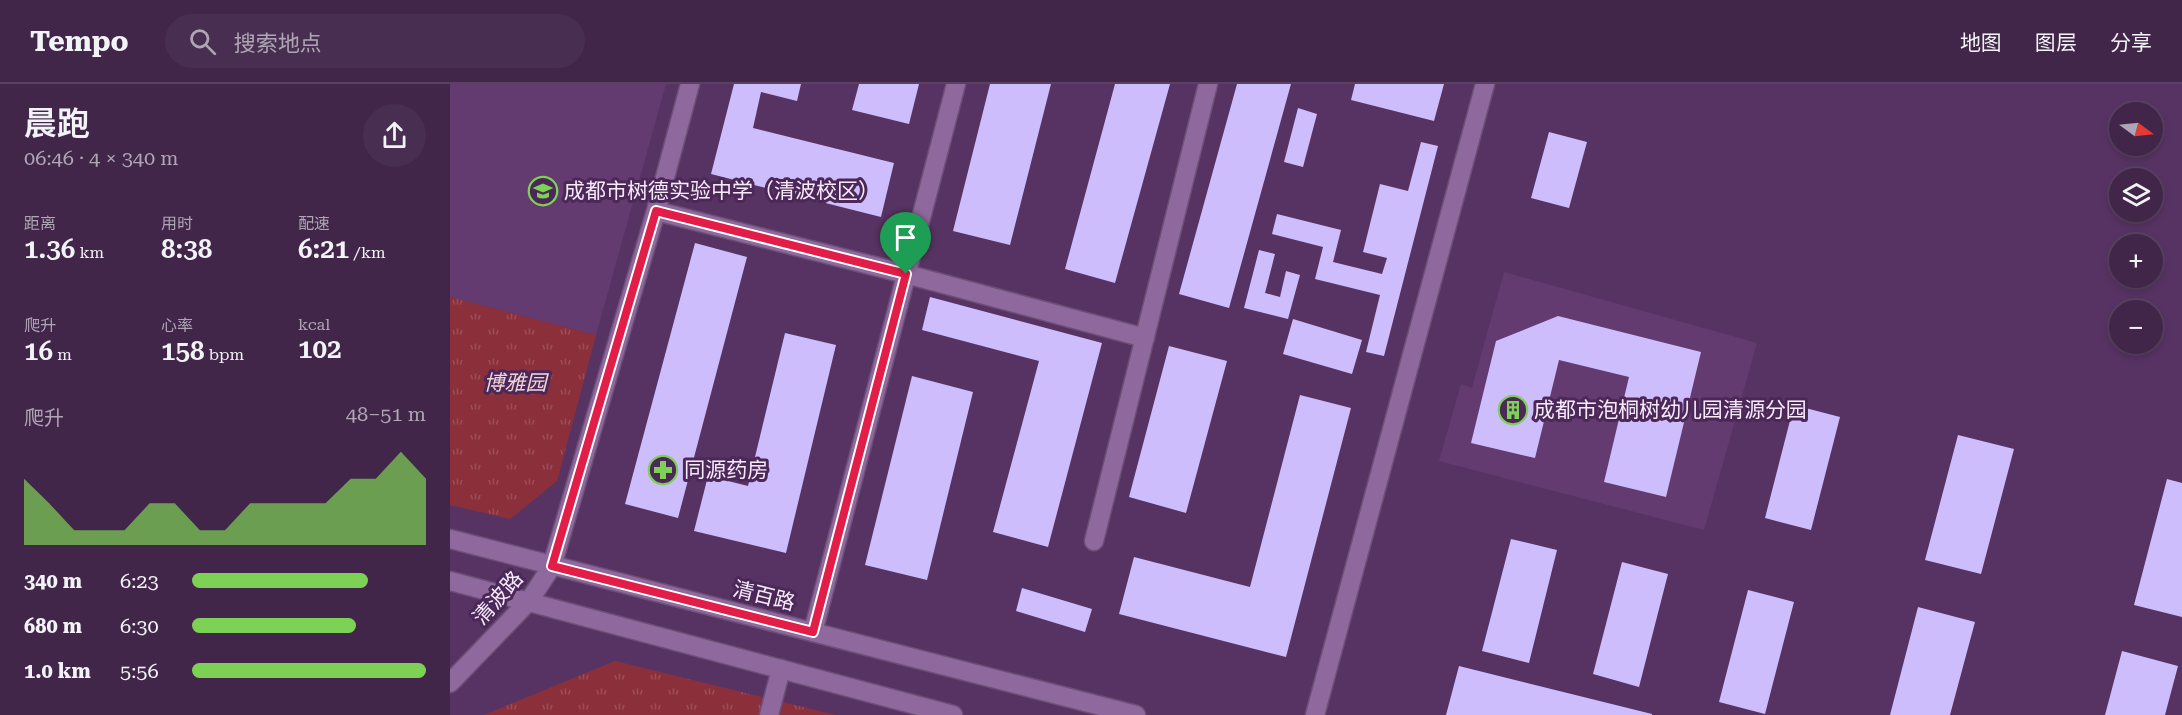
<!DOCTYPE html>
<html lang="zh">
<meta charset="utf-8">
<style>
body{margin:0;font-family:"Roboto Serif","Noto Sans SC",serif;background:#482e51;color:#f1f3f6;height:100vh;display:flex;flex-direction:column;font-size:22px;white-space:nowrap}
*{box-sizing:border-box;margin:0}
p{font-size:20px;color:#aea5b5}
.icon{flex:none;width:33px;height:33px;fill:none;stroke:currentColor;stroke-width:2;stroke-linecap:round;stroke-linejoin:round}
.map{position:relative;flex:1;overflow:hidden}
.drawer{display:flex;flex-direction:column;background:#41264a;width:450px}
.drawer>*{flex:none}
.needle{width:39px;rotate:105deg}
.tools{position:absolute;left:1659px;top:18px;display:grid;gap:12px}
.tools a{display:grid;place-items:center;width:54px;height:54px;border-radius:50%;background:#41264a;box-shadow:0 3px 9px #0003,0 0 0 2px #5a4362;font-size:30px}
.pin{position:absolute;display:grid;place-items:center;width:51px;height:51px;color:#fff;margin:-62px -26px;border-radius:50% 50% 50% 0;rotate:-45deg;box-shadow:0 0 6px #0007}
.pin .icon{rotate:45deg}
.round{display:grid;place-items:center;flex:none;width:63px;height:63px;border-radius:32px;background:#482e51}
.headline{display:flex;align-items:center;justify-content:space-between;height:102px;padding:0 24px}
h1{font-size:33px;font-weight:600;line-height:45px}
.stats{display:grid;grid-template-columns:repeat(3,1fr);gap:9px;height:102px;padding:6px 24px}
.stats div{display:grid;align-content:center}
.stats b{font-size:26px;font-weight:600}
.stats small{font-size:16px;font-weight:400}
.stats p{font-size:16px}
.chart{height:168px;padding:12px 24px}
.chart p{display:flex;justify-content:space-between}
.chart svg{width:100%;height:108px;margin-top:6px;fill:#7dd154;opacity:.7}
ul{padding:0 24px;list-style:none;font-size:20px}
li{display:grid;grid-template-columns:96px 72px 1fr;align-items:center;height:45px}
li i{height:15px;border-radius:8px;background:#7dd154}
header{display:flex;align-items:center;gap:36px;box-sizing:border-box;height:84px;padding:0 30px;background:#41264a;border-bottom:2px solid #5a4362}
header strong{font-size:28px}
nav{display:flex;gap:33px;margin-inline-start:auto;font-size:21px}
.search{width:420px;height:54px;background:#482e51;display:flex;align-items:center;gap:15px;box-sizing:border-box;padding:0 21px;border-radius:33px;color:#aea5b5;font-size:22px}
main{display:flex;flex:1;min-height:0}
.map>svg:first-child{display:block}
.built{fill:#633b71}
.grass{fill:url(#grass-tufts)}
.building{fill:#cebdfd}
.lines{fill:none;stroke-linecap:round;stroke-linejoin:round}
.street-casing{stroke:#6c4f76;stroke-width:21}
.secondary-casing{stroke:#6c4f76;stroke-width:21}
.street{stroke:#8f699d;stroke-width:18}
.secondary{stroke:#8f699d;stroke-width:18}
.route-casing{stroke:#fff;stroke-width:12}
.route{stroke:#e11d48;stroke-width:8}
.labels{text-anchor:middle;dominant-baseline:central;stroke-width:6;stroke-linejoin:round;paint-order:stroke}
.poi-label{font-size:21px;fill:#f6eafb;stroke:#4c2858;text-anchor:start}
.park-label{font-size:21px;font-style:italic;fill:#f1d4d5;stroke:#4c2858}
.street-label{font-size:21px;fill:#f6eafb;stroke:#4c2858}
</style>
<header>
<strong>Tempo</strong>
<div class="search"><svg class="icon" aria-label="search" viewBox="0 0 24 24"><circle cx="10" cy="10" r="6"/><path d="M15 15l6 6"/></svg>搜索地点</div>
<nav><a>地图</a><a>图层</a><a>分享</a></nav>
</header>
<main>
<section class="drawer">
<div class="headline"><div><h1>晨跑</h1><p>06:46 · 4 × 340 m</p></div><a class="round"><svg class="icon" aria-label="share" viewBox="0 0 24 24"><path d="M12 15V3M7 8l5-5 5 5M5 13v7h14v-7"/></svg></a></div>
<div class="stats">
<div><p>距离</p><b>1.36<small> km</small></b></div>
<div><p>用时</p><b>8:38</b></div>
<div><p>配速</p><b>6:21<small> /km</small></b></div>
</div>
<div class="stats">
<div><p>爬升</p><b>16<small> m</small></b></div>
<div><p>心率</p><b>158<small> bpm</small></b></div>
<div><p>kcal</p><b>102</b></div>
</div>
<div class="chart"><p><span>爬升</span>48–51 m</p>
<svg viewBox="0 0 160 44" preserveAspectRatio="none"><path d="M0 44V17L10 27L20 38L30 38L40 38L50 27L60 27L70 38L80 38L90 27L100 27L110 27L120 27L130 17L140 17L150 6L160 17V44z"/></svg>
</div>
<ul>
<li><b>340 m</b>6:23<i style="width:75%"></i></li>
<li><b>680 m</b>6:30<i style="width:70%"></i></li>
<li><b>1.0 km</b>5:56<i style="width:100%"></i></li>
</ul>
</section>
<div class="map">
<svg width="1732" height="631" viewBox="0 0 1732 631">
<defs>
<pattern id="grass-tufts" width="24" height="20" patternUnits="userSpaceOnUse" patternTransform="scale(1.5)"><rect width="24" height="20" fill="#8b303b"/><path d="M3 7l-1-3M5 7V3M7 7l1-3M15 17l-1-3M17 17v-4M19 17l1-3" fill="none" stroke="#9c4e58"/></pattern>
</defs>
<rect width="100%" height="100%" fill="#573363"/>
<path class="built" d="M 0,0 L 216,0 L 146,251 L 0,213 Z
M 1054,188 L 1307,259 L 1254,446 L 989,377 L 1011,300 L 1022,304 Z"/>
<path class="grass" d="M 0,213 L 146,251 L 107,397 L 60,435 L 0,421 Z
M 165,577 L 386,631 L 34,631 Z"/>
<path class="building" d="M 284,0 L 351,0 L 347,17 L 311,8 L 303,44 L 444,79 L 431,133 L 261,90 Z
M 409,0 L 469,0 L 459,40 L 402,26 Z
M 540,0 L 601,0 L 560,161 L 503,147 Z
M 665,0 L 720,0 L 665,199 L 615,185 Z
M 787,0 L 841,0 L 779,224 L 729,210 Z
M 905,0 L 994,0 L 984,37 L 901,16 Z
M 848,24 L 867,30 L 853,83 L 834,78 Z
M 1099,48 L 1137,58 L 1119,124 L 1081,114 Z
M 971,58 L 988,62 L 934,272 L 916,268 L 930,211 L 865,195 L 873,163 L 822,150 L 827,130 L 891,146 L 883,178 L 932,190 L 937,174 L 913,168 L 930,100 L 958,107 Z
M 245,159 L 297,173 L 228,434 L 175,420 Z
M 809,166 L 825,170 L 815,209 L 830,213 L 836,187 L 850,191 L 838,235 L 794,224 Z
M 480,213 L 652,259 L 598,463 L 543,448 L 589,277 L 472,246 Z
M 1108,232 L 1251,268 L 1216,413 L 1154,398 L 1179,293 L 1109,276 L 1085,374 L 1021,359 L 1046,257 Z
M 843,235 L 912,256 L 902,290 L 833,270 Z
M 335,249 L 386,261 L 336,469 L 244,447 L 258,392 L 298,402 Z
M 719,262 L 777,277 L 736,429 L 679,413 Z
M 462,292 L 523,308 L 477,496 L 415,481 Z
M 850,311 L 901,324 L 836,573 L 669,530 L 684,473 L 800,503 Z
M 1344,321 L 1390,333 L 1361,446 L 1315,434 Z
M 1508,351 L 1564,365 L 1531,490 L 1475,476 Z
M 1717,395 L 1732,399 L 1732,533 L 1684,521 Z
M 1061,455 L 1107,466 L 1079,579 L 1032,567 Z
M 1172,478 L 1218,490 L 1189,603 L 1143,590 Z
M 572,504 L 642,525 L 635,548 L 566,527 Z
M 1298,506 L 1344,518 L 1315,630 L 1269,618 Z
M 1468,523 L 1525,538 L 1500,631 L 1440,631 Z
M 1672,567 L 1728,582 L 1715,631 L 1655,631 Z
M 1009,582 L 1202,630 L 1202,631 L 996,631 Z"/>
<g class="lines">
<g class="street-casing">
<path id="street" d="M 206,127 L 456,190 L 695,254
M 644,457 L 758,0
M 363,548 L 506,0
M 0,599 L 79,517 L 102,482 L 206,127 L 240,0
M 319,631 L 331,585
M 865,631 L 1035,0"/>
</g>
<g class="secondary-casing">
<path id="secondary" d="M 0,455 L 686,631
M 0,497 L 503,631"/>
</g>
<use href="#street" class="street"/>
<use href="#secondary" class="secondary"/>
</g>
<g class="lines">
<g class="route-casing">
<path id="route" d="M 206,127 L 456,190 L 363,548 L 102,482 Z"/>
</g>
<use href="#route" class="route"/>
</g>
<defs>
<g id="school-ring" transform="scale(1.5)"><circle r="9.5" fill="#4c2858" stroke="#7dd154" stroke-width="1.5"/><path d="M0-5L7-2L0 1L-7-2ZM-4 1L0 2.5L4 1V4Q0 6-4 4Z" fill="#7dd154"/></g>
<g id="building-ring" transform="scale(1.5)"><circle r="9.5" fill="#4c2858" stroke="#7dd154" stroke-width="1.5"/><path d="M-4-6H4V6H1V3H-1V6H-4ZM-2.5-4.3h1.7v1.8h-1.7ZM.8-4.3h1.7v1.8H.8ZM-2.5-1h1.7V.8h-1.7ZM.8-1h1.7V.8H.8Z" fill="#7dd154"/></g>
<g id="pharmacy-ring" transform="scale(1.5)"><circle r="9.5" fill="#4c2858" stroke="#7dd154" stroke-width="1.5"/><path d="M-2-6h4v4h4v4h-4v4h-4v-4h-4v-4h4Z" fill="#7dd154"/></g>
</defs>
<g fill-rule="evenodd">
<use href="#school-ring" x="93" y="107"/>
<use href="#building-ring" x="1063" y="326"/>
<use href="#pharmacy-ring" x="213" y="386"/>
</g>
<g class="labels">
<g class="poi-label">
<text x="114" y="107">成都市树德实验中学（清波校区）</text>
<text x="1084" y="326">成都市泡桐树幼儿园清源分园</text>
<text x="234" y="386">同源药房</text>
</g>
<g class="park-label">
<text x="65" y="299">博雅园</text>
</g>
<g class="street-label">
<text transform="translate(314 512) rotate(14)">清百路</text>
<text transform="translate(48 514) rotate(-49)">清波路</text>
</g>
</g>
</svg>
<div class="tools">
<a><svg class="needle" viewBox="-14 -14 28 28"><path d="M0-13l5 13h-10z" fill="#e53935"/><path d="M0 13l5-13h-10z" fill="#aea5b5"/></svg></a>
<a><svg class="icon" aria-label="layers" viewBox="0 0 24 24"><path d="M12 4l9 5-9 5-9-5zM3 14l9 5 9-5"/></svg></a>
<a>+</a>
<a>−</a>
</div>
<div class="pin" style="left:456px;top:190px;background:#1e9e55"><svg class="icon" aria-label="arrive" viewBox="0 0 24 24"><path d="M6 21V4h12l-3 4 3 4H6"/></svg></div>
</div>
</main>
